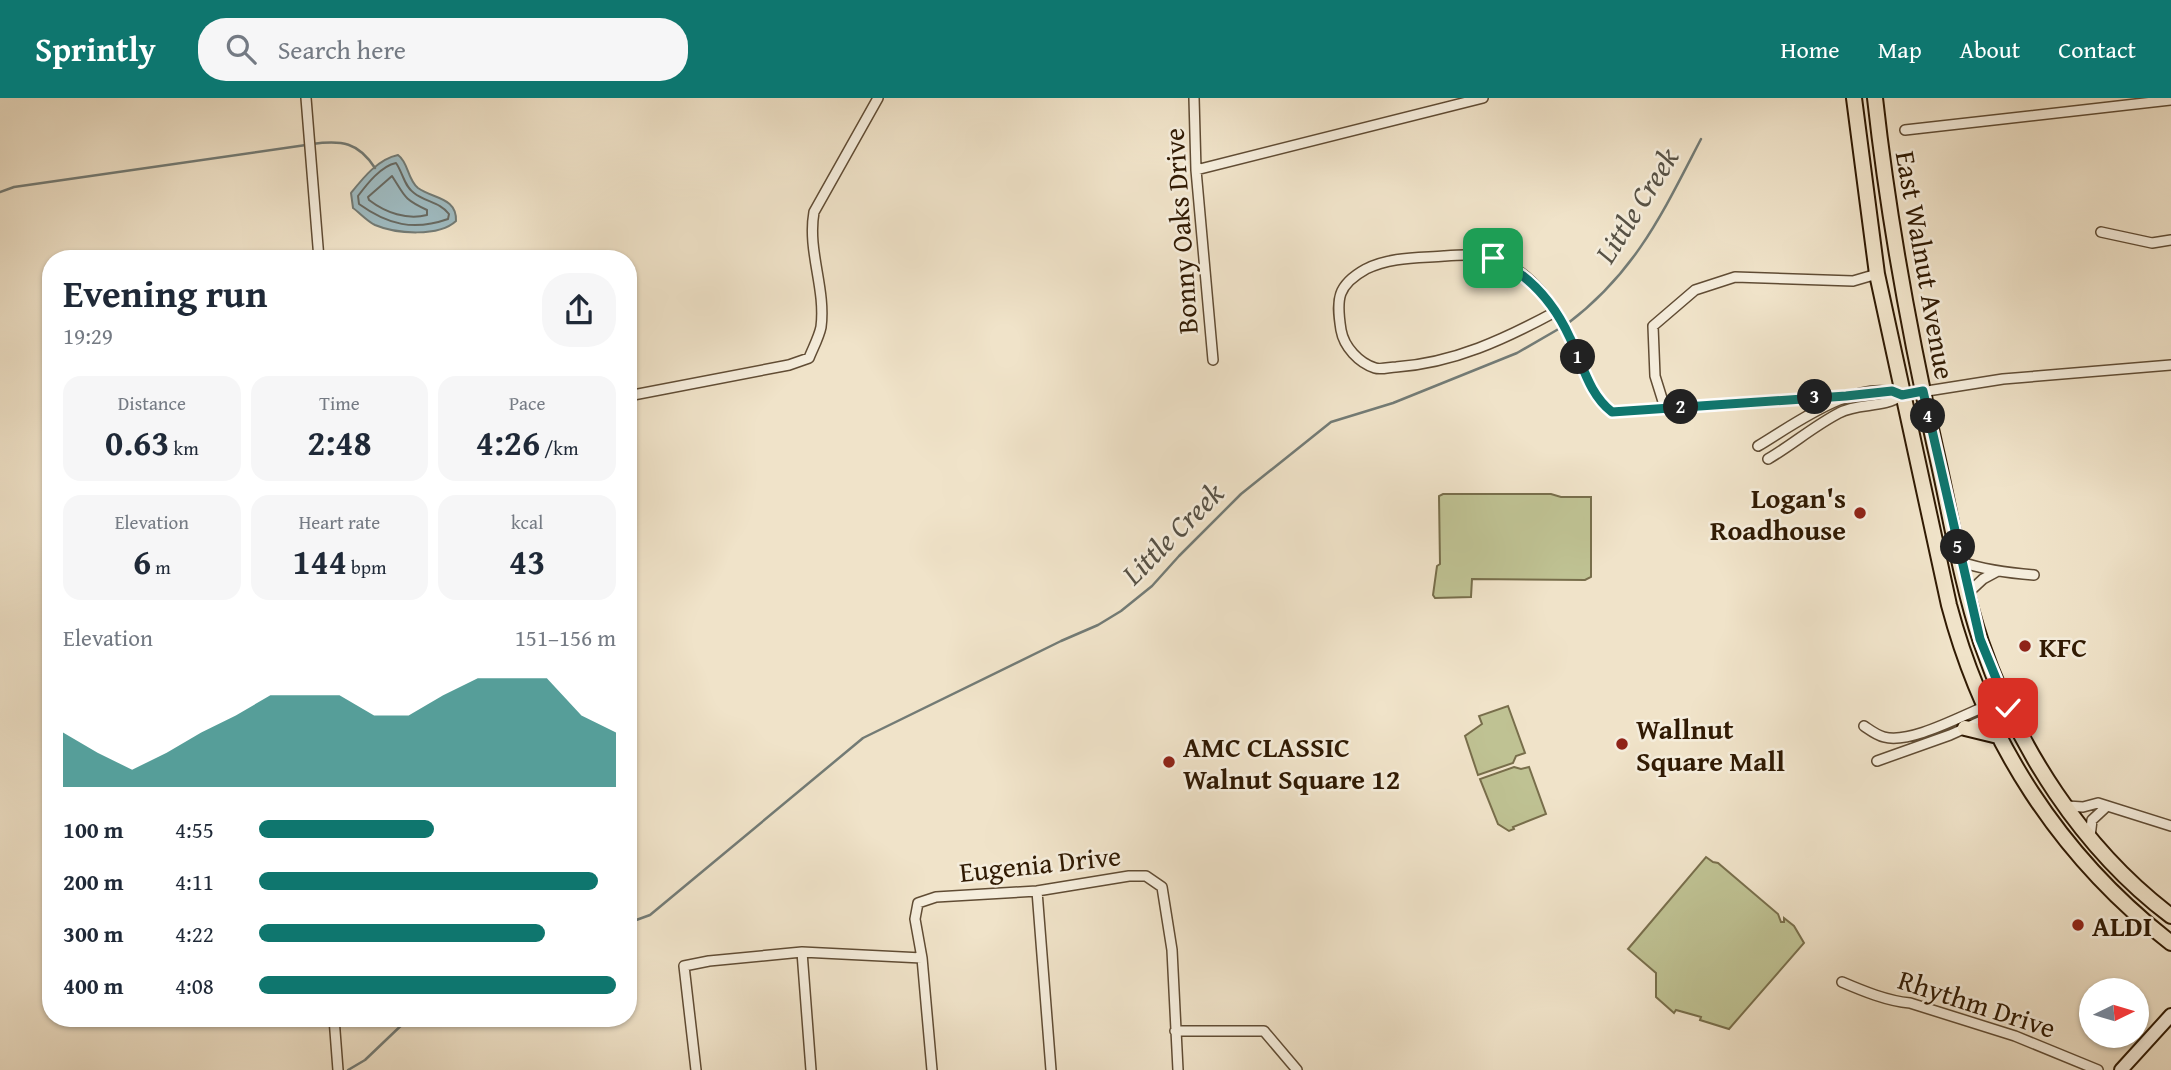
<!DOCTYPE html>
<meta charset="utf-8">
<style>
body{margin:0;font-family:"Gentium Book Plus",serif;background:#f6f6f7;color:#1f2937;height:100vh;display:flex;flex-direction:column;font-size:26px;white-space:nowrap}
*{box-sizing:border-box;margin:0}
p{font-size:23px;color:#747a83}
.icon{flex:none;width:38px;height:38px;fill:none;stroke:currentColor;stroke-width:2;stroke-linecap:round;stroke-linejoin:round}
.map{position:relative;flex:1;overflow:hidden}
.side{position:absolute;left:42px;top:152px;width:595px;height:777px;display:flex;flex-direction:column;background:#fff;border-radius:28px;box-shadow:0 2px 5px #0004}
.side>*{flex:none}
.needle{width:46px;rotate:85deg}
.controls{position:absolute;left:2079px;top:880px;display:grid;gap:14px}
.controls a{display:grid;place-items:center;width:70px;height:70px;border-radius:50%;background:#fff;box-shadow:0 2px 5px #0004;font-size:35px}
.pin{position:absolute;display:grid;place-items:center;width:60px;height:60px;color:#fff;margin:-30px;border-radius:14px;box-shadow:0 4px 10px #0006}
.km{position:absolute;width:35px;height:35px;margin:-18px;border-radius:50%;background:#222;color:#fff;font-size:19px;line-height:35px;text-align:center}
.round{display:grid;place-items:center;flex:none;width:74px;height:74px;border-radius:28px;background:#f6f6f7}
.head{display:flex;align-items:center;justify-content:space-between;height:119px;padding:0 21px}
h1{font-size:38px;font-weight:700;line-height:52px}
.figures{display:grid;grid-template-columns:repeat(3,1fr);gap:10px;height:119px;padding:7px 21px}
.figures div{display:grid;align-content:center;border-radius:18px;background:#f6f6f7;text-align:center}
.figures b{font-size:35px;font-weight:700}
.figures small{font-size:19px;font-weight:400}
.figures p{font-size:19px}
.chart{height:196px;padding:14px 21px}
.chart p{display:flex;justify-content:space-between}
.chart svg{width:100%;height:126px;margin-top:7px;fill:#0f766e;opacity:.7}
ul{padding:0 21px;list-style:none;font-size:23px}
li{display:grid;grid-template-columns:112px 84px 1fr;align-items:center;height:52px}
li i{height:18px;border-radius:9px;background:#0f766e}
header{display:flex;align-items:center;gap:42px;box-sizing:border-box;height:98px;padding:0 35px;background:#0f766e;color:#fff}
header strong{font-size:33px}
nav{display:flex;gap:38px;margin-inline-start:auto;font-size:24px}
.search{width:490px;height:63px;background:#f6f6f7;display:flex;align-items:center;gap:18px;box-sizing:border-box;padding:0 24px;border-radius:28px;color:#747a83;font-size:26px}
.map>svg:first-child{display:block}
.green{fill:#bfc293;stroke:#786e4b;stroke-width:2}
.water{fill:#9fbbc1;stroke:#737b75;stroke-width:2}
.lines{fill:none;stroke-linecap:round;stroke-linejoin:round}
.shore{stroke:#686a62;stroke-width:2}
.stream{stroke:#737b75;stroke-width:2.5}
.street-casing{stroke:#604c34;stroke-width:12}
.secondary-casing{stroke:#301a03;stroke-width:16}
.primary-casing{stroke:#301a03;stroke-width:18}
.street{stroke:#f5eddc;stroke-width:9}
.secondary{stroke:#f5eddc;stroke-width:12}
.primary{stroke:#f0e3c9;stroke-width:14}
.route-casing{stroke:#fff;stroke-width:14}
.route{stroke:#0f766e;stroke-width:9}
.poi-dot{fill:#8f2418;stroke:#f5eddc;stroke-width:2.5}
.labels{text-anchor:middle;dominant-baseline:central;stroke-width:5;stroke-linejoin:round;paint-order:stroke}
.street-label{font-size:28px;fill:#301a03;stroke:#f5eddc}
.poi-label{font-size:28px;font-weight:bold;fill:#301a03;stroke:#f5eddc;text-anchor:start}
.water-label{font-size:30px;font-style:italic;fill:#575246;stroke:#f5eddc}
</style>
<header>
<strong>Sprintly</strong>
<div class="search"><svg class="icon" aria-label="search" viewBox="0 0 24 24"><circle cx="10" cy="10" r="6"/><path d="M15 15l6 6"/></svg>Search here</div>
<nav><a>Home</a><a>Map</a><a>About</a><a>Contact</a></nav>
</header>
<div class="map">
<svg width="2171" height="972" viewBox="0 0 2171 972">
<rect width="100%" height="100%" fill="#f0e3c9"/>
<filter id="stains"><feTurbulence type="fractalNoise" baseFrequency=".00286" numOctaves="4"/><feColorMatrix values="0 0 0 0 .2 0 0 0 0 .09 0 0 0 0 .02 0 0 0 .5 -.17"/></filter>
<radialGradient id="worn" r=".72"><stop offset=".6" stop-color="#630" stop-opacity="0"/><stop offset="1" stop-color="#630" stop-opacity=".3"/></radialGradient>
<path class="green" d="M 1443,396 L 1551,396 L 1561,399 L 1591,399 L 1591,479 L 1585,482 L 1472,481 L 1471,499 L 1435,500 L 1433,497 L 1437,468 L 1440,466 L 1439,398 Z
M 1508,608 L 1525,655 L 1516,658 L 1513,665 L 1478,677 L 1465,638 L 1482,626 L 1479,618 Z
M 1514,669 L 1521,671 L 1529,669 L 1546,716 L 1513,729 L 1514,731 L 1509,733 L 1498,726 L 1480,681 Z
M 1706,759 L 1713,764 L 1718,765 L 1778,816 L 1781,824 L 1784,824 L 1784,820 L 1794,828 L 1804,845 L 1729,931 L 1700,922 L 1701,919 L 1676,912 L 1674,915 L 1656,899 L 1656,875 L 1628,851 Z"/>
<path class="water" d="M 398,57 C 409,65 407,81 418,90 C 433,101 457,99 456,123 C 439,139 396,136 375,127 C 367,123 360,115 353,110 L 351,95 C 363,80 378,61 398,57 Z"/>
<g class="lines">
<path class="shore" d="M 396,65 C 403,75 404,88 414,95 C 425,104 440,104 449,116 L 448,121 C 414,133 388,127 359,106 L 358,98 C 367,86 381,68 396,65 Z
M 392,78 C 405,98 403,101 427,112 L 427,117 C 407,122 386,115 369,102 L 368,99 Z"/>
<path class="stream" d="M 312,46 C 342,42 358,44 375,70
M 0,94 L 14,89 L 306,47
M 1567,226 C 1636,174 1663,114 1701,41
M 628,825 L 650,817 L 863,640 L 1061,543 L 1098,527 L 1121,513 L 1152,488 L 1179,458 L 1241,396 L 1331,324 L 1393,305 L 1517,255 L 1562,229
M 348,972 L 365,962 L 409,920"/>
<g class="street-casing">
<path id="street" d="M 306,0 L 319,161
M 1194,0 L 1196,72 L 1213,262
M 1905,32 L 2171,2
M 1196,72 L 1483,0
M 2101,134 L 2152,145 L 2171,142
M 1555,214 C 1505,241 1454,265 1396,269 C 1390,269 1381,272 1375,270 C 1359,265 1344,249 1341,232 C 1336,201 1337,187 1366,171 C 1390,159 1417,160 1444,158 C 1460,157 1475,156 1491,160 C 1529,169 1559,212 1573,246 C 1583,270 1590,297 1612,314 L 1846,298
M 628,298 L 789,267 L 809,260 C 813,250 819,239 821,229 C 826,190 807,153 814,114 L 878,0
M 1665,310 L 1655,278 L 1653,228 L 1695,192 L 1735,179 L 1853,183 L 1877,176
M 1758,348 C 1795,326 1858,278 1902,297
M 1768,361 C 1792,347 1814,328 1839,315 C 1859,304 1884,311 1902,297 L 2003,281 L 2171,267
M 1961,464 C 1985,472 2008,475 2034,477
M 1968,495 L 1983,481 L 1996,474
M 1864,628 C 1870,632 1876,637 1884,639 C 1910,646 1959,619 1984,609
M 1877,663 L 1950,637 L 1988,620
M 2067,708 L 2083,709 L 2098,705 L 2171,728
M 2090,739 L 2092,722 L 2106,709
M 1037,793 L 1051,972
M 802,854 L 811,972
M 1842,884 C 1863,893 1887,903 1910,905 L 2015,938 L 2098,972
M 334,920 L 338,972
M 1175,933 L 1264,933 L 1297,972
M 696,972 L 684,868 L 709,863 L 802,854 L 922,860
M 932,972 L 922,860 L 915,821 L 918,805 L 936,799 L 1037,793 L 1129,778 L 1146,778 L 1162,789 L 1172,852 L 1178,972"/>
</g>
<g class="secondary-casing">
<path id="secondary" d="M 2121,972 L 2171,917"/>
</g>
<g class="primary-casing">
<path id="primary" d="M 1854,0 L 1877,176 L 1949,507 C 1985,643 2060,759 2171,845
M 1875,0 C 1888,118 1909,233 1935,349 C 1950,413 1960,481 1981,544 C 2017,649 2082,751 2171,818
M 1965,630 L 1998,638"/>
</g>
<use href="#street" class="street"/>
<use href="#secondary" class="secondary"/>
<use href="#primary" class="primary"/>
</g>
<g class="lines">
<g class="route-casing">
<path id="route" d="M 1493,160 C 1529,176 1554,205 1570,240 C 1583,266 1588,295 1612,314 L 1846,298 L 1892,293 L 1902,297 L 1923,293 L 1980,541 L 2008,610"/>
</g>
<use href="#route" class="route"/>
</g>
<g class="poi-dot">
<circle cx="1860" cy="415" r="7"/>
<circle cx="2025" cy="548" r="7"/>
<circle cx="1622" cy="646" r="7"/>
<circle cx="1169" cy="664" r="7"/>
<circle cx="2078" cy="827" r="7"/>
</g>
<g class="labels">
<g class="street-label">
<text transform="translate(1180 133) rotate(-94)">Bonny Oaks Drive</text>
<text transform="translate(1926 167) rotate(80)">East Walnut Avenue</text>
<text transform="translate(1040 765) rotate(-6)">Eugenia Drive</text>
<text transform="translate(1977 905) rotate(18)">Rhythm Drive</text>
</g>
<g class="poi-label">
<text x="1846" y="399" text-anchor="end">Logan's<tspan x="1846" dy="32">Roadhouse</tspan></text>
<text x="2039" y="548">KFC</text>
<text x="1636" y="630">Wallnut<tspan x="1636" dy="32">Square Mall</tspan></text>
<text x="1183" y="648">AMC CLASSIC<tspan x="1183" dy="32">Walnut Square 12</tspan></text>
<text x="2092" y="827">ALDI</text>
</g>
<g class="water-label">
<text transform="translate(1636 107) rotate(-58)">Little Creek</text>
<text transform="translate(1172 435) rotate(-45)">Little Creek</text>
</g>
</g>
<rect width="100%" height="100%" filter="url(#stains)"/>
<rect width="100%" height="100%" fill="url(#worn)"/>
</svg>
<div class="controls">
<a><svg class="needle" viewBox="-14 -14 28 28"><path d="M0-13l5 13h-10z" fill="#e53935"/><path d="M0 13l5-13h-10z" fill="#747a83"/></svg></a>
</div>
<div class="pin" style="left:1493px;top:160px;background:#1e9e55"><svg class="icon" aria-label="arrive" viewBox="0 0 24 24"><path d="M6 21V4h12l-3 4 3 4H6"/></svg></div>
<div class="pin" style="left:2008px;top:610px;background:#d93025"><svg class="icon" aria-label="check" viewBox="0 0 24 24"><path d="M5 12l5 5 9-10"/></svg></div>
<b class="km" style="left:1578px;top:259px">1</b>
<b class="km" style="left:1681px;top:309px">2</b>
<b class="km" style="left:1815px;top:299px">3</b>
<b class="km" style="left:1928px;top:318px">4</b>
<b class="km" style="left:1958px;top:449px">5</b>
<section class="side">
<div class="head"><div><h1>Evening run</h1><p>19:29</p></div><a class="round"><svg class="icon" aria-label="share" viewBox="0 0 24 24"><path d="M12 15V3M7 8l5-5 5 5M5 13v7h14v-7"/></svg></a></div>
<div class="figures">
<div><p>Distance</p><b>0.63<small> km</small></b></div>
<div><p>Time</p><b>2:48</b></div>
<div><p>Pace</p><b>4:26<small> /km</small></b></div>
</div>
<div class="figures">
<div><p>Elevation</p><b>6<small> m</small></b></div>
<div><p>Heart rate</p><b>144<small> bpm</small></b></div>
<div><p>kcal</p><b>43</b></div>
</div>
<div class="chart"><p><span>Elevation</span>151–156 m</p>
<svg viewBox="0 0 160 44" preserveAspectRatio="none"><path d="M0 44V25L10 32L20 38L30 32L40 25L50 19L60 12L70 12L80 12L90 19L100 19L110 12L120 6L130 6L140 6L150 19L160 25V44z"/></svg>
</div>
<ul>
<li><b>100 m</b>4:55<i style="width:49%"></i></li>
<li><b>200 m</b>4:11<i style="width:95%"></i></li>
<li><b>300 m</b>4:22<i style="width:80%"></i></li>
<li><b>400 m</b>4:08<i style="width:100%"></i></li>
</ul>
</section>
</div>
